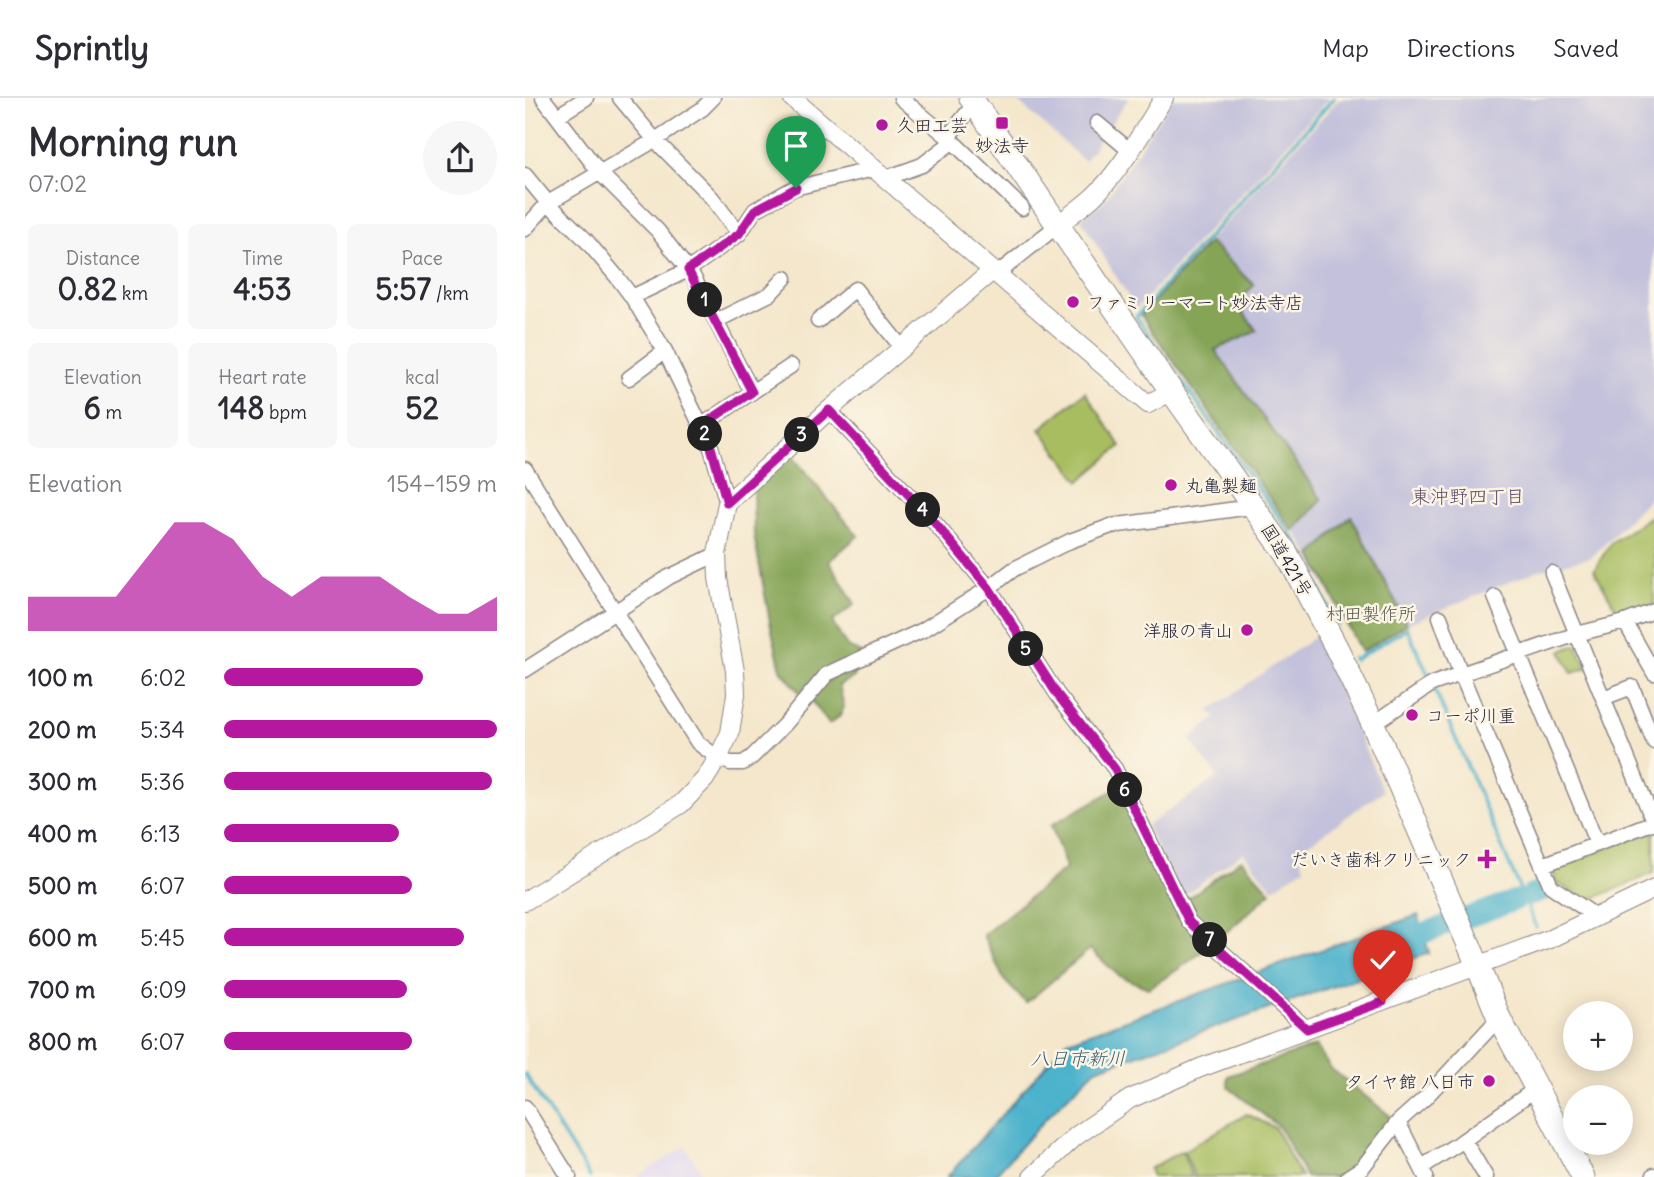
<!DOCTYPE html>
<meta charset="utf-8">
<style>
body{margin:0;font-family:Delius,"Klee One",sans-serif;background:#f7f7f7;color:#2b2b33;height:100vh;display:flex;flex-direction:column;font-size:26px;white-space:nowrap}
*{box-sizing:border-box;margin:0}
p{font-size:23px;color:#7c7c81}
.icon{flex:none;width:38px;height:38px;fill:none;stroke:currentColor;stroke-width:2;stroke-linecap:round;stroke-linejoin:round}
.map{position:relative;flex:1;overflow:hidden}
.side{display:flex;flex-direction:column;background:#fff;width:525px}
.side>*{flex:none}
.buttons{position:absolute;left:1038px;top:903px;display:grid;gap:14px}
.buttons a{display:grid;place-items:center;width:70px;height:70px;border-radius:50%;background:#fff;box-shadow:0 4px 18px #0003;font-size:35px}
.pin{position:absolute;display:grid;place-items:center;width:60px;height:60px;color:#fff;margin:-72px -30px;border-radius:50% 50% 50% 0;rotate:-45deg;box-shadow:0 0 7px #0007}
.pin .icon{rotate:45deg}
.km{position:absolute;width:35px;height:35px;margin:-18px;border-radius:50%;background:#222;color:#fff;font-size:19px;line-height:35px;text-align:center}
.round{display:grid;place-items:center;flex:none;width:74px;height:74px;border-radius:37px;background:#f7f7f7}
.overview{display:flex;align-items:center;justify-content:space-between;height:119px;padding:0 28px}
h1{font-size:38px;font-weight:800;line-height:52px}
.metrics{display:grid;grid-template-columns:repeat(3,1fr);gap:10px;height:119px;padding:7px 28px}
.metrics div{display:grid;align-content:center;border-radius:10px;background:#f7f7f7;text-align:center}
.metrics b{font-size:30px;font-weight:800}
.metrics small{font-size:19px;font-weight:400}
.metrics p{font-size:19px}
.chart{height:196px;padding:14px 28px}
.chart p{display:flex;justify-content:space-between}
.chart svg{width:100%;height:126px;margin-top:7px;fill:#b5179e;opacity:.7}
ul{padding:0 28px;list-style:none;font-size:23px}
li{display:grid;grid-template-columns:112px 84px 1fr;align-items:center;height:52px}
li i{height:18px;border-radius:9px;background:#b5179e}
header{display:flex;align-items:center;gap:42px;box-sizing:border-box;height:98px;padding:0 35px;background:#fff;border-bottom:2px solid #e1e1e2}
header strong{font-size:33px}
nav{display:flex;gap:38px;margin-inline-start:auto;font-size:24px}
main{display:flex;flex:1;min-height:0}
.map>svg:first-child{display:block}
.built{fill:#ded5f5}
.industrial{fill:#c3c1db}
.green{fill:#a7bd61;stroke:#64704e;stroke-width:2}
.forest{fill:#85a457;stroke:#546349;stroke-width:2}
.water{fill:#4db2cc;stroke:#386a84;stroke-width:2}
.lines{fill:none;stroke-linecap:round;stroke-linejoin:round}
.stream{stroke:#4db2cc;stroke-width:3.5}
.river{stroke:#4db2cc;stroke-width:21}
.minor-casing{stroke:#8b8484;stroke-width:17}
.tertiary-casing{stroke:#8b8484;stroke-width:20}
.trunk-casing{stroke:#8b8484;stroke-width:25}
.minor{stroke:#fff;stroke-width:14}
.tertiary{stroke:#fff;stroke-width:18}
.trunk{stroke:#fff;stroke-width:23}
.route-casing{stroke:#fff;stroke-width:14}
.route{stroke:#b5179e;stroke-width:9}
.poi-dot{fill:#b5179e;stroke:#fcf5e5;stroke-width:2.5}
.labels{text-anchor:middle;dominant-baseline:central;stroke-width:5;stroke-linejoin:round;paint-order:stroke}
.poi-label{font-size:18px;fill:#22223b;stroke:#fcf5e5;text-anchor:start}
.street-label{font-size:18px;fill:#22223b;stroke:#fcf5e5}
.park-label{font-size:18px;fill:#515848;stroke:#fcf5e5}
.neighbourhood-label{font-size:19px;fill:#5d4c6e;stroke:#fcf5e5}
.water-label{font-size:19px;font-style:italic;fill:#335c75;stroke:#fcf5e5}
</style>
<header>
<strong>Sprintly</strong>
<nav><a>Map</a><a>Directions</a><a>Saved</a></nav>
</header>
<main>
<section class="side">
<div class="overview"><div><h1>Morning run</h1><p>07:02</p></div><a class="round"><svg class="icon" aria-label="share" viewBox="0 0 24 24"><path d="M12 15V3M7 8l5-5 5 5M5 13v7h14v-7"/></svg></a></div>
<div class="metrics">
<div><p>Distance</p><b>0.82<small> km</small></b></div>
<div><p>Time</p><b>4:53</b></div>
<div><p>Pace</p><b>5:57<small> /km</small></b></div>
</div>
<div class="metrics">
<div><p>Elevation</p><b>6<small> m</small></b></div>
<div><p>Heart rate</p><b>148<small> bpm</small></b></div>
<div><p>kcal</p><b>52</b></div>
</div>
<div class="chart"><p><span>Elevation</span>154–159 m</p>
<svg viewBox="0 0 160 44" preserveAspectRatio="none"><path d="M0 44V32L10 32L20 32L30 32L40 19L50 6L60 6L70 12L80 25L90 32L100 25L110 25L120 25L130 32L140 38L150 38L160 32V44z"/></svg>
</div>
<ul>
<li><b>100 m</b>6:02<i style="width:73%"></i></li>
<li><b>200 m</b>5:34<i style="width:100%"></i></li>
<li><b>300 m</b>5:36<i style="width:98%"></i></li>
<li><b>400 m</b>6:13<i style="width:64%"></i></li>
<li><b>500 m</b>6:07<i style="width:69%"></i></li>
<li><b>600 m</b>5:45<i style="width:88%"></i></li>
<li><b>700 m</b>6:09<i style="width:67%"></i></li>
<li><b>800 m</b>6:07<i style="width:69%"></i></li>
</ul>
</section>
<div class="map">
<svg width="1129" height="1079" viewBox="0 0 1129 1079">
<rect width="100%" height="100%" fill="#fcf5e5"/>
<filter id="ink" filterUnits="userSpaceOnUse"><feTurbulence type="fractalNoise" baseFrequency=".0143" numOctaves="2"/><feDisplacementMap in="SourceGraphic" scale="14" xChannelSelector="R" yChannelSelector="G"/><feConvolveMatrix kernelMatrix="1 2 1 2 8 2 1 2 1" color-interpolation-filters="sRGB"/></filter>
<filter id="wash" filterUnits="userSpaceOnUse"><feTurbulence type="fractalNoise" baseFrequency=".00686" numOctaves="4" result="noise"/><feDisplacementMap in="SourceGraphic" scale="28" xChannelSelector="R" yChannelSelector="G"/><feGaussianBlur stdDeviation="1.57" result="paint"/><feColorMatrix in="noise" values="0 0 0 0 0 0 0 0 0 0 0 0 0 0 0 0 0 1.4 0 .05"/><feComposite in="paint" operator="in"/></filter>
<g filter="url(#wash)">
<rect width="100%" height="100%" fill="#f4e7cc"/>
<path class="built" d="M 160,1049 L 180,1079 L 111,1079 Z"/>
<path class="industrial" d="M 489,0 L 604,0 L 559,63 Z
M 648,0 L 804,0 L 611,211 L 556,121 L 580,102 Z
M 815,0 L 1129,0 L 1129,395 L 1067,459 L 1016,471 L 882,526 L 836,554 L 776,442 L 616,217 Z
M 791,538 L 858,693 L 772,754 L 780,769 L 748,791 L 718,754 L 657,799 L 621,728 L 693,679 L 664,641 L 691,620 L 684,613 Z"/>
<path class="green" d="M 560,294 L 596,348 L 555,383 L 515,331 Z
M 1129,416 L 1129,509 L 1097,521 L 1069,472 L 1086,445 Z
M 1051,547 L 1063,570 L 1047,575 L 1036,553 Z
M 1129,732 L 1129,775 L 1063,803 L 1031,784 L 1027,770 Z
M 722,1016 L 750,1030 L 776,1079 L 670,1079 L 659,1053 Z
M 657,1053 L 667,1079 L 627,1079 L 624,1071 Z"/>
<path class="forest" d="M 684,144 L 729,187 L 712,206 L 732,233 L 690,252 L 797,402 L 768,433 L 616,217 Z
M 264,354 L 333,438 L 304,463 L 330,506 L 307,524 L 322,549 L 337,555 L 278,599 L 256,572 L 245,524 L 229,437 L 228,384 Z
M 826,418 L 882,526 L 836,554 L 787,457 Z
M 335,561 L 329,579 L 314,587 L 319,609 L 315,618 L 304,626 L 287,603 L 297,588 Z
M 591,691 L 662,819 L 658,804 L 716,761 L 746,794 C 707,830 669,864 623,890 L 594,878 L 565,851 L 501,905 L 479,882 L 458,837 L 541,770 L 526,727 Z
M 791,948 L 805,970 L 873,1024 L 823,1079 L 781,1079 L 754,1029 L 703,989 L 703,978 Z"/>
<path class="water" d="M 893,817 L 904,855 L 571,971 L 523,1018 L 468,1079 L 422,1079 L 542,943 Z"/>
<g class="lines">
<path class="stream" d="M 809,0 L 611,219 L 773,446 L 812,527
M 828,560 L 829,562 L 882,530 L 906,583
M 909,590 L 1011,829
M 0,976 L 65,1079"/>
<path class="river" d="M 1006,797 L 1015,794
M 871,845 L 991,802"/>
</g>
</g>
<g filter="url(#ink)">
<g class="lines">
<g class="minor-casing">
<path id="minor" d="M 18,0 L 75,75 L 133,133 L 168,178 L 227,294 L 176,328
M 95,0 L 130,42 L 187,100 L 214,136
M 376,0 L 423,39 L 497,110
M 32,18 L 61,0
M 572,25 L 604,52
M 423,39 L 450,5
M 0,77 L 23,105 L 60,141 L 92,179 L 107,199 L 140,253 L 186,349 L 202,405
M 361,80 L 397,67 L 427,44
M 0,131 L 23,105 L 130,42 L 177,11 L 188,0
M 466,174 L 477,172 L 533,127
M 107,199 L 163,172 L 214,136 L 230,112 L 269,90 L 349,71
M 191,223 L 245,196 L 260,180
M 293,223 L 330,191 L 377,250
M 104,280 L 140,253
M 227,294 L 266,268
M 304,312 L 409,424 L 464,490 L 532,596 L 590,671 L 664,824 L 782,931
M 0,371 L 173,645 L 193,660 L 205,665 L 218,665 L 227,659 L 261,625 L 302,576 L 398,532 L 464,490 L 489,471 L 545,443 L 586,428 L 719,410 L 723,401
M 1027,475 L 1129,725
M 970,499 L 1072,746
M 915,519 L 936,576 L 1026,788 L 1072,819
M 1100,524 L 1129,575
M 0,572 L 144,479 L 192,456
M 1078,600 L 1107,589 L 1129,644
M 848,626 L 907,586 L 1052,536 L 1100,524 L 1129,513
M 1018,767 L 1129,724
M 0,1009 L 44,1079
M 873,1024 L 901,1079
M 897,1069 L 939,1042
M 823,1079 L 837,1070 L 873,1024 L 900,1000 L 974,920
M 961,1079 L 939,1042 L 1012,990
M 1128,1079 L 1129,1077"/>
</g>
<g class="tertiary-casing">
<path id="tertiary" d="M 267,0 L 623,306 L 647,293
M 533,127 C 544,118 557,109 568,99 C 595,74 619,31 639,0
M 0,803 L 156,706 L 180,681 L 193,660 L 205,635 L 211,596 L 210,573 L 193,480 L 192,456 L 202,405 L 304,312 L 466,174
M 507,1079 L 551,1038 L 605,1001 L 675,970 L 1025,841 L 1129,791"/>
</g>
<g class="trunk-casing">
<path id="trunk" d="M 446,0 L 640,284 L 762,456 L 812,551 L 848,626 L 945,849 L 974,920 L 1058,1079"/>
</g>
<use href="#minor" class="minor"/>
<use href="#tertiary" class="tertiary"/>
<use href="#trunk" class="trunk"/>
</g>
</g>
<g class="lines" filter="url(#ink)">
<g class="route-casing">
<path id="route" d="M 271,90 L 230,112 L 214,136 L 163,172 L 227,294 L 176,328 L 186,349 L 202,405 L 304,312 L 409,424 L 464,490 L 532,596 L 590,671 L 664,824 L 782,931 L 858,904"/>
</g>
<use href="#route" class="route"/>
</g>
<g class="poi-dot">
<rect x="470" y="18" width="14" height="14" rx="3.5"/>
<circle cx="357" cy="27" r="7"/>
<circle cx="548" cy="204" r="7"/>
<circle cx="646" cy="387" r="7"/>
<circle cx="722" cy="532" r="7"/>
<circle cx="887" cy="617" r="7"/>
<path d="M958.5 750.5h7v7h7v7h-7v7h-7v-7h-7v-7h7z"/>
<circle cx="964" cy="983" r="7"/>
</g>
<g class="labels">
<g class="poi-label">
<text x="371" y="27">久田工芸</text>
<text x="477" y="47" text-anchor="middle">妙法寺</text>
<text x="562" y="204">ファミリーマート妙法寺店</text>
<text x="660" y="387">丸亀製麺</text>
<text x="708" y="532" text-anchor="end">洋服の青山</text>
<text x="901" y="617">コーポ川重</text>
<text x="946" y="761" text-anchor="end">だいき歯科クリニック</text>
<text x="950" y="983" text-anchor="end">タイヤ館 八日市</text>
</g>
<g class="street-label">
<text transform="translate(762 462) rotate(59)">国道421号</text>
</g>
<g class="park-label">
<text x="846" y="515">村田製作所</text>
</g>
<g class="neighbourhood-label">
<text x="943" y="398">東沖野四丁目</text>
</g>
<g class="water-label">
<text x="553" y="960">八日市新川</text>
</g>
</g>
</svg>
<div class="buttons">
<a>+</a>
<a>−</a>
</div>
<div class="pin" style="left:271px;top:90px;background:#1e9e55"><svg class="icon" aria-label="arrive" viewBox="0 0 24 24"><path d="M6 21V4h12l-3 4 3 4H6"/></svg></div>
<div class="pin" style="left:858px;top:904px;background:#d93025"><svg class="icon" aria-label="check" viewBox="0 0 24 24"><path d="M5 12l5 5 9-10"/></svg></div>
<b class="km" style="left:180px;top:202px">1</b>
<b class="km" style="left:180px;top:336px">2</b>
<b class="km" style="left:277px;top:337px">3</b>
<b class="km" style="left:398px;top:412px">4</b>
<b class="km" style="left:501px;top:551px">5</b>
<b class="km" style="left:600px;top:692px">6</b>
<b class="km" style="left:685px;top:842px">7</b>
</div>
</main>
